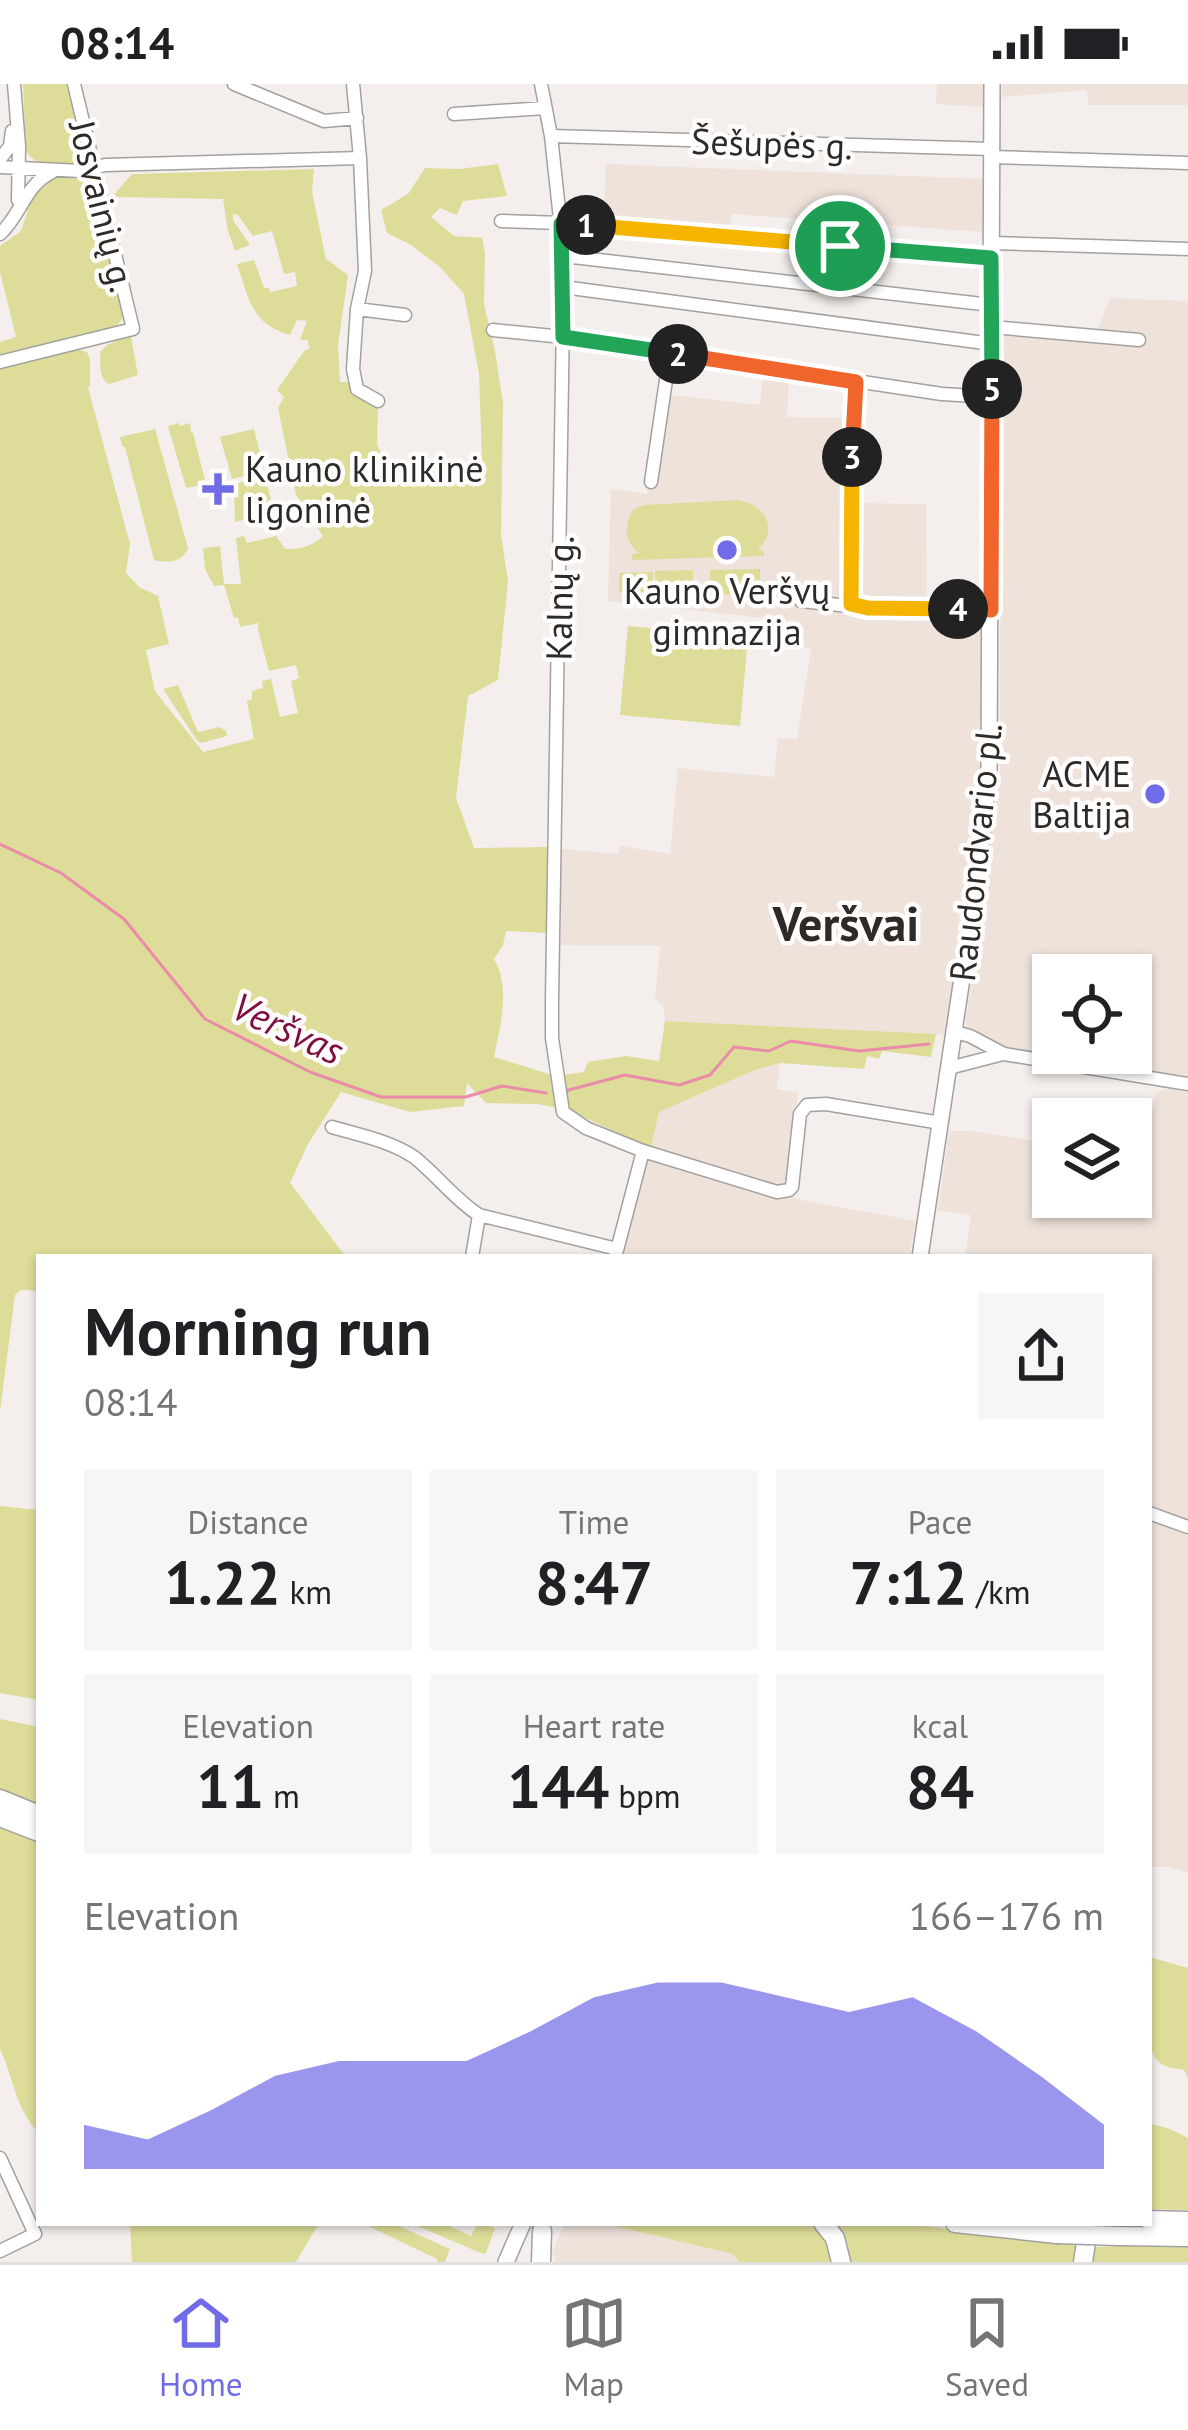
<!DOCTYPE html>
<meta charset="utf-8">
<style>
body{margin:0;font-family:"PT Sans",sans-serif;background:#f6f6f6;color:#202124;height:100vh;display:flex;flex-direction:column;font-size:45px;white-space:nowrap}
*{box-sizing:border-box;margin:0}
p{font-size:39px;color:#757577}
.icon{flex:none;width:66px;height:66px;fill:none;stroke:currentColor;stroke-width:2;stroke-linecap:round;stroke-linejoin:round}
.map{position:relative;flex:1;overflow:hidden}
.drawer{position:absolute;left:36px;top:1170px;width:1116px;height:972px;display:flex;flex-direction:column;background:#fff;border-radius:0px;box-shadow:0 3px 9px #0004}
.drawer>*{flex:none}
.tools{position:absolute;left:1032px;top:870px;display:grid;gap:24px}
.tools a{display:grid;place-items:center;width:120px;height:120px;border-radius:0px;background:#fff;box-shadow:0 3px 9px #0004;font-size:60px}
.pin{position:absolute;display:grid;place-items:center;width:102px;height:102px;color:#fff;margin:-51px;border:6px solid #fff;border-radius:50%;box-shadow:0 3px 12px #0007}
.km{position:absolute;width:60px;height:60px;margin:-30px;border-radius:50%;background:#222;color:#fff;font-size:33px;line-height:60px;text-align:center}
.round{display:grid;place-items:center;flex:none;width:126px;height:126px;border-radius:0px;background:#f6f6f6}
.head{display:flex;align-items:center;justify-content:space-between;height:204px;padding:0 48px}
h1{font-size:66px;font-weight:700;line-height:90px}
.metrics{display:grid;grid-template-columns:repeat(3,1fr);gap:18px;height:204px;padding:12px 48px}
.metrics div{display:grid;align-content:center;border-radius:0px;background:#f6f6f6;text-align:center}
.metrics b{font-size:60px;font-weight:700}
.metrics small{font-size:33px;font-weight:400}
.metrics p{font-size:33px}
.chart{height:336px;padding:24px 48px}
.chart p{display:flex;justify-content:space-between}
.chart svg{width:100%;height:216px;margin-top:12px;fill:#706be6;opacity:.7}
.status{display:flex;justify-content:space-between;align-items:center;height:84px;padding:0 60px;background:#fff;direction:ltr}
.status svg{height:33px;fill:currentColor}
.tabs{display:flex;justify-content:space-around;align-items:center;height:168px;border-top:3px solid #e0e0e0;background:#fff;font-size:33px;color:#757577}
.tabs a{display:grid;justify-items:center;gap:6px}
.tabs .active{color:#706be6}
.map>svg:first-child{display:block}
.built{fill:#eee2db;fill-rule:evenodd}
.green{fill:#dd9}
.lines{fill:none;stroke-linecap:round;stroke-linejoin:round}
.stream{stroke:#ea8ca8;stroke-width:3}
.minor-casing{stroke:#a4a09d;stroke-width:15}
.major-casing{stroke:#a4a09d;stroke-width:18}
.highway-casing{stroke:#a4a09d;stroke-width:21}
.minor{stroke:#fff;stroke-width:12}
.major{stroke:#fff;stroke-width:15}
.highway{stroke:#fff;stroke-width:18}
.highway-bridge-casing{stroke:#a4a09d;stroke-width:21;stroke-linecap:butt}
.highway-bridge{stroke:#fff;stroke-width:18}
.split-1-casing{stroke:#fff;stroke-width:24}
.split-2-casing{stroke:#fff;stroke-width:24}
.split-3-casing{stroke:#fff;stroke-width:24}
.split-4-casing{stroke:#fff;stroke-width:24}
.split-5-casing{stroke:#fff;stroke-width:24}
.split-6-casing{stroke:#fff;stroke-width:24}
.split-1{stroke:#f5b400;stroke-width:15}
.split-2{stroke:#22a559;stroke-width:15}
.split-3{stroke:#f0652b;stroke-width:15}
.split-4{stroke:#f5b400;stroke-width:15}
.split-5{stroke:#f0652b;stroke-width:15}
.split-6{stroke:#22a559;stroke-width:15}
.poi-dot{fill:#706be6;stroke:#fffdfc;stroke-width:4.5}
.labels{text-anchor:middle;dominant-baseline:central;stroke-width:9;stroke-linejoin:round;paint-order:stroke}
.street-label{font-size:36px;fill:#2c2b29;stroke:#fffdfc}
.poi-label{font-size:36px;fill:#2c2b29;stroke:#fffdfc;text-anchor:start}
.water-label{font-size:39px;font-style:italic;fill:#7f0e40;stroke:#fffdfc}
.district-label{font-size:48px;font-weight:bold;fill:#2e2a28;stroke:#fffdfc}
</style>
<div class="status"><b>08:14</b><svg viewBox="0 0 49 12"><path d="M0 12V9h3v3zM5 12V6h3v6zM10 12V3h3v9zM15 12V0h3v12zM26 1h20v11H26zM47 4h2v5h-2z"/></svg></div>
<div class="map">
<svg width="1188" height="2178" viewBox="0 0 1188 2178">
<rect width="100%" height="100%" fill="#f4efec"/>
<path class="built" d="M 937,0 L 983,0 L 983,23 L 936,20 Z
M 1002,0 L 1188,0 L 1188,21 L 1088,21 L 1087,6 L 1002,13 Z
M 606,80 L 984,95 L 983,148 L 731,130 L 729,151 L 603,141 Z
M 1110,214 L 1188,217 L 1188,994 L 1012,966 L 973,950 L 967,943 L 966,936 L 1000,687 L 1001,239 L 1095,253 ZM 1053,891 L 1131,891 L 1131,969 L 1053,969 Z
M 763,292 L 789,296 L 787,333 L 845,334 L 845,419 L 926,420 L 927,527 L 982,529 L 981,667 L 977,729 L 945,951 L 665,937 L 663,922 L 655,914 L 660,862 L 561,861 L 561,765 L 619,770 L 620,762 L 670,770 L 678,684 L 774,693 L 778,654 L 797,655 L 811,565 L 799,562 L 799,538 L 608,517 L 611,405 L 647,410 L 661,310 L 760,321 Z
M 780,979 L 777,1005 L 798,1009 L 787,1098 L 796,1115 L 916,1137 L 909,1173 L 623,1173 L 659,1028 L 755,986 Z
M 1166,1005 L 1188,1008 L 1188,1789 L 1170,1783 L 1149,1783 L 1149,1173 L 965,1173 L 971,1131 L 938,1126 L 949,1047 L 972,1047 L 1053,1060 L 1053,1113 L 1131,1113 L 1131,1071 L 1146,1073 L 1155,1009 Z
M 565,2139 L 601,2139 L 733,2170 L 739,2178 L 556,2178 L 552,2168 Z"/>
<path class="green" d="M 23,0 L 69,0 L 85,69 L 80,80 C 61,81 36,85 26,67 Z
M 498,80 L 507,112 L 463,117 L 457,131 L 440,124 L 431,133 L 454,152 L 482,154 L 485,169 L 484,220 L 495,267 L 503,319 L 501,452 L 508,497 L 498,596 L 468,612 L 456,714 L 474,764 L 550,763 L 547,849 L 506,847 L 503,861 L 494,875 C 511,904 500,943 494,973 L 555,992 L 584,988 L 588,978 L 626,972 L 659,977 L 665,937 L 936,950 L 931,973 L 882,967 L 879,975 L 867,972 L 864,985 L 780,979 L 755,986 L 659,1028 L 651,1064 L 570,1027 L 538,1020 L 486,1019 L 467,999 L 464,1022 L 410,1028 L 341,1008 L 308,1060 L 290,1099 L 346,1173 L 39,1173 L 39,1207 L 21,1206 L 15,1211 L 0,1327 L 0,283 L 75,265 L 87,268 L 90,276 L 90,302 L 88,303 L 130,460 L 126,489 L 139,503 L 158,512 L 169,560 L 146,566 L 155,607 L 203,668 L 254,655 L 247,617 L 252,615 L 252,607 L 263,604 L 262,597 L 271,595 L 280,633 L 298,629 L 291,597 L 299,594 L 296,581 L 269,587 L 258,546 L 259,539 L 240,543 L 238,533 L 234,534 L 224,501 L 214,502 L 205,485 L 203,464 L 220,462 L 224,500 L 241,500 L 236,454 L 244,452 L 247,459 L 276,452 L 285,465 C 301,465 311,463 323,452 L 296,411 L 278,324 L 284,313 L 277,306 L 304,267 L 310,264 L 307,256 L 300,256 L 307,237 L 297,236 L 290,251 C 251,240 249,215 237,180 L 254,176 L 264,204 L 269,204 L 270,208 L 297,202 L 295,188 L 284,190 L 272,147 L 253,152 L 238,131 L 233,130 L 233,136 L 250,161 L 235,167 L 228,147 L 223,115 L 112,113 L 132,90 L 314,85 L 312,108 L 326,175 L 348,191 L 338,261 L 340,298 L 350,298 L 378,321 L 377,360 L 385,378 C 416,375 442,368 464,395 L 482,376 L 479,290 L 464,210 L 440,183 L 411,161 L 387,149 L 381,126 L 408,110 L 425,84 L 459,85 Z
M 54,91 L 80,93 L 94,106 L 125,231 L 116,243 L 0,273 L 0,258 L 16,253 L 0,188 L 0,162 L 21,147 L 34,108 Z
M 128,252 L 131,253 L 138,291 L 109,300 C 98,294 101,280 100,268 L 107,261 Z
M 179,339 L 180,342 L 190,339 L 191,348 L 193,349 L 205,396 L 200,397 L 201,401 L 186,404 L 168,342 Z
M 155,345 L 188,464 C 182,479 168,479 154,476 L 125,363 L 122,362 L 120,353 Z
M 254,345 L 263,382 L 256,384 L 257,389 L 232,395 L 220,353 Z
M 258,394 L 260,398 L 266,396 L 276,436 L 273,437 L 270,429 L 235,438 L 234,400 Z
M 739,416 C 766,422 779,444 758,466 L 764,467 L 764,472 L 632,476 L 632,470 L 639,469 C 625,458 623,442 633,426 L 643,421 Z
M 760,485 L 760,510 L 710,511 L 710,486 Z
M 693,486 L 693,508 L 656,509 L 655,487 Z
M 653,488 L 653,508 L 619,508 L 619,489 Z
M 628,542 L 748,553 L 740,642 L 620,631 Z
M 178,601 L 198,648 L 219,643 L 226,647 L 227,652 L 202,659 L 198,658 L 163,605 Z
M 0,1422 L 39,1426 L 39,1616 L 0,1609 Z
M 0,1635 L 39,1643 L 39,1721 L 0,1705 Z
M 0,1742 L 39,1757 L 39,2049 C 15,2025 14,1994 0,1965 Z
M 1149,1873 L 1188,1884 L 1188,1994 L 1184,1986 C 1174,1984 1163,1984 1156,1975 C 1142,1956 1149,1897 1149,1873 Z
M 1149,2039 L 1170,2045 L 1188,2054 L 1188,2126 L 1149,2125 Z
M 130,2139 L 319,2139 L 296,2178 L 132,2178 Z
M 369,2139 L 392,2139 L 450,2165 L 445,2178 L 437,2178 L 437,2175 L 370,2143 Z
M 416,2139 L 442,2139 L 471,2152 L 478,2139 L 495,2144 L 486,2169 L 483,2170 L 415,2141 Z
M 601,2139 L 817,2139 L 828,2153 L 836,2178 L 739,2178 L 733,2170 Z
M 829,2139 L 901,2139 L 1079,2162 L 1075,2178 L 847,2178 Z
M 1119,2162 L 1188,2163 L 1188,2178 L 1090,2178 L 1094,2163 Z"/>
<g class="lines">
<path class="stream" d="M 0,760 L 61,789 L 124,835 L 205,935 L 310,988 L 381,1013 L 466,1013 L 502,1002 L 546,1009
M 565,1007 L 625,991 L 679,1001 L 710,991 L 734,963 L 769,967 L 791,957 L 859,967 L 929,960"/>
<g class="minor-casing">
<path id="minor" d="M 14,0 L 19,62 L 18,116
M 234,0 L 324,37 L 357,34
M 353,0 L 360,74 L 365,187 L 357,225 L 353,285 L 357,305 L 378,317
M 541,0 L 551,52 L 564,172 L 552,916 L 552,954 L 563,1028 L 586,1044 L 643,1067 L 777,1108 L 789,1106 L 792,1103 L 800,1030 L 807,1021 L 826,1020 L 941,1039
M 454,30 L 545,24
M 551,52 L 992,65
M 992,73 L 1188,79
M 0,75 L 10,62 L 12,47
M 0,83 L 81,87 L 105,81 L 360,74
M 501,137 L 561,139 L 991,174
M 0,150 C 21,131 25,101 52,88
M 991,159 L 1188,165
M 564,172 L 991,221
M 563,203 L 992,260
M 357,225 L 405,231
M 992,243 L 1139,256
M 493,246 L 563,253 L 942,310 L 992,313
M 0,278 L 133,245 L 74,0
M 651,398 L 670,269
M 801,517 L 868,524 L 991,527
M 851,521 L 851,361 L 856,298
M 955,948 L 970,952 L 1004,970 L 1188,1000
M 949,984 L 1003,970
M 332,1043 C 359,1051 390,1057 414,1073 C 437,1091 454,1115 479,1131 L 472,1173
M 479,1131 L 617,1165
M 616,1170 L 643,1067
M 1149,1429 L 1188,1443
M 0,2074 L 35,2150 L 0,2167"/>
</g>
<g class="major-casing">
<path id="major" d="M 920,1173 L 978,788 L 989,688 L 992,0
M 506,2178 L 523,2139"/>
</g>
<g class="highway-casing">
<path id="highway" d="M 0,1715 L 39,1731
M 0,1733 L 39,1748
M 1149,2136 L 1188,2137
M 823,2139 L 835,2154 L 841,2178
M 955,2139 L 1057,2150
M 1119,2152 L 1188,2153
M 541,2178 L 542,2147
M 1083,2178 L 1089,2139"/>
</g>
<use href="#minor" class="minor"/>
<use href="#major" class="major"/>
<use href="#highway" class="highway"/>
<g class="highway-bridge-casing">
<path id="highway-bridge" d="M 1057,2150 L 1119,2152"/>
</g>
<use href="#highway-bridge" class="highway-bridge"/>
</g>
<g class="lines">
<g class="split-1-casing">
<path id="split-1" d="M 586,141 L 840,162"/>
</g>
<g class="split-2-casing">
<path id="split-2" d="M 586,141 L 561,140 L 563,253 L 678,270"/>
</g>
<g class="split-3-casing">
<path id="split-3" d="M 678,270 L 856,298 L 852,373"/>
</g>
<g class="split-4-casing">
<path id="split-4" d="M 852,373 L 851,520 L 868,524 L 958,525"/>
</g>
<g class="split-5-casing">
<path id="split-5" d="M 958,525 L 991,526 L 992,305"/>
</g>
<g class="split-6-casing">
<path id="split-6" d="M 840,162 L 991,174 L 992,305"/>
</g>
<use href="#split-1" class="split-1"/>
<use href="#split-2" class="split-2"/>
<use href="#split-3" class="split-3"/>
<use href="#split-4" class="split-4"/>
<use href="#split-5" class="split-5"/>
<use href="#split-6" class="split-6"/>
</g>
<g class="poi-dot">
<path d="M212 387h12v12h12v12h-12v12h-12v-12h-12v-12h12z"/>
<circle cx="727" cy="466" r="12"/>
<circle cx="1155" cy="710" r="12"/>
</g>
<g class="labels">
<g class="street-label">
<text transform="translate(772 59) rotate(2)">Šešupės g.</text>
<text transform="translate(103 122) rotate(76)">Josvainių g.</text>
<text transform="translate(559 514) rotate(-89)">Kalnų g.</text>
<text transform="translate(975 768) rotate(-84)">Raudondvario pl.</text>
</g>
<g class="poi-label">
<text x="245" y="384">Kauno klinikinė<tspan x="245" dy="41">ligoninė</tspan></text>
<text x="727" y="506" text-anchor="middle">Kauno Veršvų<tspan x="727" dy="41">gimnazija</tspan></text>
<text x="1131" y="689" text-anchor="end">ACME<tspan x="1131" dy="41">Baltija</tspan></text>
</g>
<g class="water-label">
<text transform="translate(288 944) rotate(25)">Veršvas</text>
</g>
<g class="district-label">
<text x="846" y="839">Veršvai</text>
</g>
</g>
</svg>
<div class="tools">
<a><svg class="icon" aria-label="locate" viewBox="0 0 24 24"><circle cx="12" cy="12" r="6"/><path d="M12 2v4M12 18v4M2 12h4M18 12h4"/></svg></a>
<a><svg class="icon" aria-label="layers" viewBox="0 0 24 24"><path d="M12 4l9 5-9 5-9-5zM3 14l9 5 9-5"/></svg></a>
</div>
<div class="pin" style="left:840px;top:162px;background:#1e9e55"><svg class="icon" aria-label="arrive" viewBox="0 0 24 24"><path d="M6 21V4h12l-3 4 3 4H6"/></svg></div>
<b class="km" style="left:586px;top:141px">1</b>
<b class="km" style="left:678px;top:270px">2</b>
<b class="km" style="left:852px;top:373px">3</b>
<b class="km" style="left:958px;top:525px">4</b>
<b class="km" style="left:992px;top:305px">5</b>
<section class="drawer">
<div class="head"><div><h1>Morning run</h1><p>08:14</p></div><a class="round"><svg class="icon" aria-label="share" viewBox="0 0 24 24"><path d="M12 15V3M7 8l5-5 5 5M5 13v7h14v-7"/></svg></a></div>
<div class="metrics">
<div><p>Distance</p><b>1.22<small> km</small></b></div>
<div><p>Time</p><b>8:47</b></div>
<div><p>Pace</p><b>7:12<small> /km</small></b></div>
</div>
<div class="metrics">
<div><p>Elevation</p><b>11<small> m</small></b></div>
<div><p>Heart rate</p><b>144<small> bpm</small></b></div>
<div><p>kcal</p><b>84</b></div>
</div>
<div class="chart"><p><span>Elevation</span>166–176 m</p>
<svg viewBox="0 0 160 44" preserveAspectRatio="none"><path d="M0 44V35L10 38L20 32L30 25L40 22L50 22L60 22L70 16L80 9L90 6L100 6L110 9L120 12L130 9L140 16L150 25L160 35V44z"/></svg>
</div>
</section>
</div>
<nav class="tabs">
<a class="active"><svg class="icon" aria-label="home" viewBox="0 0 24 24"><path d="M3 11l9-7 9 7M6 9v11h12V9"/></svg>Home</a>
<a><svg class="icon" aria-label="map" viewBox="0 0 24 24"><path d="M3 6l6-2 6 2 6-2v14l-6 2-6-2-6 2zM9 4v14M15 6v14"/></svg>Map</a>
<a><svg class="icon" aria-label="saved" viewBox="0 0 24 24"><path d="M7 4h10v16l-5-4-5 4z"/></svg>Saved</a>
</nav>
